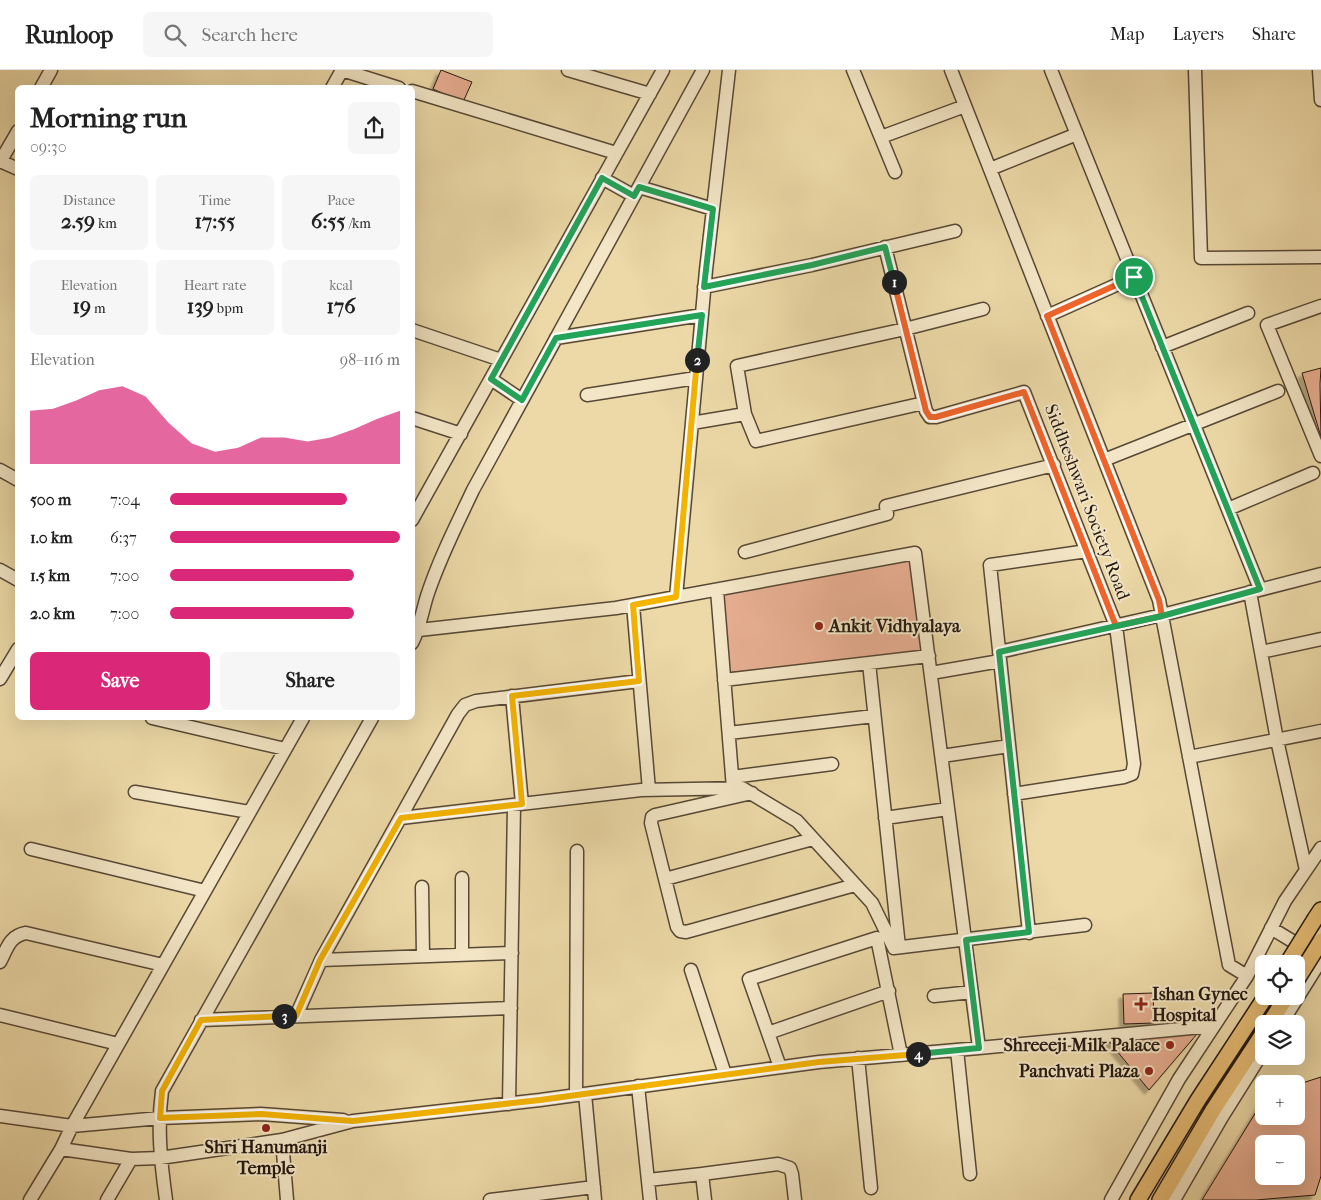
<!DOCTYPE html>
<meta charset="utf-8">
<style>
body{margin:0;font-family:"IM FELL French Canon",serif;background:#f6f6f6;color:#222;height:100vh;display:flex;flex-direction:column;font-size:19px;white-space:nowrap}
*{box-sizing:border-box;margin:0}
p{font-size:16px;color:#767676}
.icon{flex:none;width:28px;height:28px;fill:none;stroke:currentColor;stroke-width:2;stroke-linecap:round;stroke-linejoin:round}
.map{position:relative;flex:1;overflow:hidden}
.panel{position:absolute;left:15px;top:15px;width:400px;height:635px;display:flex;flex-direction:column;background:#fff;border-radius:8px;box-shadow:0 5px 20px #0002}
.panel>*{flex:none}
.fabs{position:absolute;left:1255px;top:885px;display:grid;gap:10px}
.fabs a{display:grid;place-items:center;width:50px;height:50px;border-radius:8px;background:#fff;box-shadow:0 5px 20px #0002;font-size:25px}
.pin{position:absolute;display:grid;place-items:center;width:42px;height:42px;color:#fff;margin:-21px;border:2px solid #fff;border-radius:50%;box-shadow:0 1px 5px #0007}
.km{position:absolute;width:25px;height:25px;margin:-12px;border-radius:50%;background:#222;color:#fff;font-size:14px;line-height:25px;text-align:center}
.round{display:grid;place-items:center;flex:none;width:52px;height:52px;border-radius:8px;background:#f6f6f6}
.headline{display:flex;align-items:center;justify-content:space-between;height:85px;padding:0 15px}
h1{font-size:28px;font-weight:800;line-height:38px}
.stats{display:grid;grid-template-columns:repeat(3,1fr);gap:8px;height:85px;padding:5px 15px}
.stats div{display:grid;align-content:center;border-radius:8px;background:#f6f6f6;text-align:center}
.stats b{font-size:21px;font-weight:800}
.stats small{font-size:14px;font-weight:400}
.stats p{font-size:14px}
.chart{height:140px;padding:10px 15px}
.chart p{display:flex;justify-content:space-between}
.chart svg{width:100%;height:90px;margin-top:5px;fill:#db2777;opacity:.7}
.button{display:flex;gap:10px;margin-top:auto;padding:10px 15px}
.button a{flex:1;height:58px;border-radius:8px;background:#db2777;color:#fff;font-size:20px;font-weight:800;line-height:58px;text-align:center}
.button a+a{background:#f6f6f6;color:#222}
ul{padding:0 15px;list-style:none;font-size:16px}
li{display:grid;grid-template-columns:80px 60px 1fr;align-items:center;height:38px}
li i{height:12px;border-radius:6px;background:#db2777}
header{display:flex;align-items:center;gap:30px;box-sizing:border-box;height:70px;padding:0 25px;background:#fff;border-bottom:1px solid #e0e0e0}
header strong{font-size:24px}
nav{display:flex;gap:28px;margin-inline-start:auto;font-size:18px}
.search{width:350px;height:45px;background:#f6f6f6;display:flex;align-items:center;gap:12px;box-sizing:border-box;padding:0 18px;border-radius:8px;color:#767676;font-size:19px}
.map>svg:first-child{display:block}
.building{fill:#e7ae91;stroke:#251810;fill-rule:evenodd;filter:url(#shadow)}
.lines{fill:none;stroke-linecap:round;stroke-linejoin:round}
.minor-casing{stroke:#574836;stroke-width:15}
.major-casing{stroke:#251810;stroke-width:18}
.minor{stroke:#f3e6c6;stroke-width:12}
.major{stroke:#e6bc74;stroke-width:15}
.major-bridge-casing{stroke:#251810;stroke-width:18;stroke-linecap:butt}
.major-bridge{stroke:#e6bc74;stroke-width:15}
.split-1-casing{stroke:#fff;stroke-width:10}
.split-2-casing{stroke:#fff;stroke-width:10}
.split-3-casing{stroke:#fff;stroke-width:10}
.split-4-casing{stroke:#fff;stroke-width:10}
.split-5-casing{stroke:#fff;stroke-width:10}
.split-1{stroke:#f0652b;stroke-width:6}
.split-2{stroke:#22a559;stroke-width:6}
.split-3{stroke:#f5b400;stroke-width:6}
.split-4{stroke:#f5b400;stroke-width:6}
.split-5{stroke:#22a559;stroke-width:6}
.poi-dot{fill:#8f2418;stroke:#f3e6c6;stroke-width:2}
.labels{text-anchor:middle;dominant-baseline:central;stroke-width:4;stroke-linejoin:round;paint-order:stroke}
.street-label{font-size:18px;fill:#251810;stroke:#f3e6c6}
.poi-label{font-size:18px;font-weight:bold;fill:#251810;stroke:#f3e6c6;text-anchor:start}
</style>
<header>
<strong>Runloop</strong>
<div class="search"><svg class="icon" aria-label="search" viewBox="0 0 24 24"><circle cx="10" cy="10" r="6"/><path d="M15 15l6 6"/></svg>Search here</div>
<nav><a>Map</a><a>Layers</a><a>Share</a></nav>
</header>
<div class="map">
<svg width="1321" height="1130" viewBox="0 0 1321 1130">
<defs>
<filter id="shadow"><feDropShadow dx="-4.5" dy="4.5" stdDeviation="1" flood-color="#0004"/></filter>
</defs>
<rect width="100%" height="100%" fill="#ecd9a7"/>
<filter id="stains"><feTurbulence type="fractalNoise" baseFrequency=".004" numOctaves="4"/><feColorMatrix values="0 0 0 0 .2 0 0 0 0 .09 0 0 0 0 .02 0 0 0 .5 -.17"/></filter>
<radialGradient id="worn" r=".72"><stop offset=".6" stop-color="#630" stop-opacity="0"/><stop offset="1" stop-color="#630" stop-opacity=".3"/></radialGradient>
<path class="building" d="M 441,0 L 472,12 L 463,32 L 433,19 Z
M 1321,298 L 1320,314 L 1321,367 L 1302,303 Z
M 909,484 L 922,587 L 724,603 L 718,525 Z
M 1153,923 L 1154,953 L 1124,954 L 1123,924 Z
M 1197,964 L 1149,1020 L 1107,969 Z
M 1321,1007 L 1321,1106 L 1315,1125 L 1256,1130 L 1202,1130 L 1264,1029 L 1264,1046 L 1296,1046 L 1296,1015 ZM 1264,1074 L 1296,1074 L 1296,1106 L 1264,1106 Z"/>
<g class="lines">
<g class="minor-casing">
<path id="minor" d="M 342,0 L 399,18
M 568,0 L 650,24
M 853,0 L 895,102
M 951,0 L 1159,530 L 1229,895 L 1247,906
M 1051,0 L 1260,519
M 1195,0 L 1201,188 L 1321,187
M 1319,0 L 1321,30
M 41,18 L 51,0
M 332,18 L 342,0
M 412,21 L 616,83
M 881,67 L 965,36
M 0,91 L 18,99
M 0,92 L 18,61
M 990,99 L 1077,64
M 602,108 L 634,126
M 639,117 L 713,139
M 885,177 L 926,341 L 930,347 L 936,347 L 1024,322 L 1116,556 L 1134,694 L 1132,704 L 1124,707 L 1014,724
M 704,217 L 812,195 L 955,161
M 1321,236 L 1267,255 L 1321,386
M 1047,246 L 1134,207
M 412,260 L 501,290
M 556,268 L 702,245
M 1162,277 L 1248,243
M 491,309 L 522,330
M 587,325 L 696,308
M 745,344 L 756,371 L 924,333
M 412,348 L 461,364
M 692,353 L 745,344 L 737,296 L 905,259 L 983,239
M 1104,390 L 1278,321
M 0,400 L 18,410
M 1228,439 L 1313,403
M 412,450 L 663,0
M 745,482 L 887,444 L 886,436 L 1054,395
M 0,500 L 18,510
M 717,520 L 733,718
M 1250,522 L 1277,670 L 1306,800
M 676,527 L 706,200 L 729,0
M 633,535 L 649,720
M 412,558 L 419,560 L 616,538 L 915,483 L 979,978
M 412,573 C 420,558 422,542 427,526 C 439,489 457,454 473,420 L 703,0
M 999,582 L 1162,545 L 1321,504
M 1261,582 L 1321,569
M 869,593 L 899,877
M 931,603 L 1000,591
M 0,609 L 18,579
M 724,610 L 929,586
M 512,626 L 522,734
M 152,648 L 285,679
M 303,648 L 72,1056 L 61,1079 L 131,1089 L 160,1088 L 282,1070 L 353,1051 L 540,1030 L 819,992 L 979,978 L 1213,956
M 729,663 L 874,646
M 942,686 L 1009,676
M 1189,687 L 1321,661
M 732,707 L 832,694
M 135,722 L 249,742
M 752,723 L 655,745 L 652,747 L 651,753 L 677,857 L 680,861 L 686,862 L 855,815
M 401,748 L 641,720 L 742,718 L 797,751 L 872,833 L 894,878 L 1085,855
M 885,748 L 948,739
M 31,779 L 205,821
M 665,809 L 813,769
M 422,817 L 423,886
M 1271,858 L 1320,888
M 1029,863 L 990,495 L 1087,481
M 462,884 L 462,808
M 321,890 L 458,644 L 465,635 L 476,631 L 639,611
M 0,892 C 7,879 9,866 26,863 L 163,895
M 691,900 L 725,1004
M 934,926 L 972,922
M 0,945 L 118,974
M 296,946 L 321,890 L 512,883
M 201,950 L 511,938
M 1281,954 L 1321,890
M 768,963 L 889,921
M 957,980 L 970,1104
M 858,988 L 871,1118
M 780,997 L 749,909 L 877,868 L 901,985
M 638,1016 L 650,1130
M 585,1024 L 595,1130
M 576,1025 L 577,781
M 509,1034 L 514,735
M 0,1046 L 72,1056 L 160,1048 L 261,1044 L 343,1050
M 282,1070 L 287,1130
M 648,1110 L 702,1104
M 30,1130 L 61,1079
M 107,1130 L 131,1089
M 166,1130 C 161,1094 157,1058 162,1021 L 372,648
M 490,1130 L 594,1117
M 705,1130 L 702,1104 L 778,1094 L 790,1098 L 792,1104 L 795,1130
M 1111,1130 L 1179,1009 L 1247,906 L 1285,831 L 1321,778
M 1174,1130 L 1222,1047 L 1264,980"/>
</g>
<g class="major-casing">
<path id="major" d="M 1315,849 L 1321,840
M 1269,954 L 1287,926
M 1138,1130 L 1198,1030 L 1266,926
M 1160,1130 L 1213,1040 L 1264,962"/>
</g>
<use href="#minor" class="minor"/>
<use href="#major" class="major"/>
<g class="major-bridge-casing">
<path id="major-bridge" d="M 1287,894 L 1315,849
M 1296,911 L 1321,871"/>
</g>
<use href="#major-bridge" class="major-bridge"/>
</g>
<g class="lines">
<g class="split-1-casing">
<path id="split-1" d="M 894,212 L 926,341 L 930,347 L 936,347 L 1024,322 L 1116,556 L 1162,546 L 1159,530 L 1047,246 L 1134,207"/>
</g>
<g class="split-2-casing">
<path id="split-2" d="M 697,290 L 702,245 L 556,268 L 522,330 L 491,309 L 602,108 L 634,126 L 639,117 L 713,139 L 704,217 L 812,195 L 885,177 L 894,212"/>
</g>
<g class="split-3-casing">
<path id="split-3" d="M 284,946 L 296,946 L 320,890 L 401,748 L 522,734 L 512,626 L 639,611 L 633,535 L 676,527 L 697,290"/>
</g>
<g class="split-4-casing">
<path id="split-4" d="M 284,946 L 201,950 L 162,1021 L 160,1048 L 261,1044 L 353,1051 L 540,1030 L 819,992 L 918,984"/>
</g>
<g class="split-5-casing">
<path id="split-5" d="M 918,984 L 979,978 L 966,870 L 1029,862 L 999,582 L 1162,546 L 1260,519 L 1134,207"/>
</g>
<use href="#split-1" class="split-1"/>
<use href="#split-2" class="split-2"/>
<use href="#split-3" class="split-3"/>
<use href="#split-4" class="split-4"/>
<use href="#split-5" class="split-5"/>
</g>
<g class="poi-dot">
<circle cx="819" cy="556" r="5"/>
<path d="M1138.5 926.5h5v5h5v5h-5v5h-5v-5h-5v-5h5z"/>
<circle cx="1170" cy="975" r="5"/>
<circle cx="1149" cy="1001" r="5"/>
<circle cx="266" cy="1058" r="5"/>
</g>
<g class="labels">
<g class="street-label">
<text transform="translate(1087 432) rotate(69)">Siddheshwari Society Road</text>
</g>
<g class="poi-label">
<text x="829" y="556">Ankit Vidhyalaya</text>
<text x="1152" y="924">Ishan Gynec<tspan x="1152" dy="21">Hospital</tspan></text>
<text x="1160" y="975" text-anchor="end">Shreeeji Milk Palace</text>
<text x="1139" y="1001" text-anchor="end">Panchvati Plaza</text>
<text x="266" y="1077" text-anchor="middle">Shri Hanumanji<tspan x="266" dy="21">Temple</tspan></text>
</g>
</g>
<rect width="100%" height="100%" filter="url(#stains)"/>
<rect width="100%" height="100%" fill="url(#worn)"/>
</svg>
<div class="fabs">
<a><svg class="icon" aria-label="locate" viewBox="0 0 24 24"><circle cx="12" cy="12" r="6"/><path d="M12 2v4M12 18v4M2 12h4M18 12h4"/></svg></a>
<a><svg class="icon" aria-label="layers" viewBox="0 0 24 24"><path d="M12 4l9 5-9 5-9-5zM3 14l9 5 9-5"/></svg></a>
<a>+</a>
<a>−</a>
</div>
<div class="pin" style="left:1134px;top:207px;background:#1e9e55"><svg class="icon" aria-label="arrive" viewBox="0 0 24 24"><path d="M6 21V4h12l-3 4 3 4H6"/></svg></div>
<b class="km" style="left:894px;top:212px">1</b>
<b class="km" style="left:697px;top:290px">2</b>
<b class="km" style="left:284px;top:946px">3</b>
<b class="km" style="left:918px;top:984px">4</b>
<section class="panel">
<div class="headline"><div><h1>Morning run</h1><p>09:30</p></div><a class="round"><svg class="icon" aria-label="share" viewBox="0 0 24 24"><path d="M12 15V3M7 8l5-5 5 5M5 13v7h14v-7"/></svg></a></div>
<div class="stats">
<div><p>Distance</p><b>2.59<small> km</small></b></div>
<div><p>Time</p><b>17:55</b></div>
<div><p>Pace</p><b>6:55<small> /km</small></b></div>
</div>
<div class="stats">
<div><p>Elevation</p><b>19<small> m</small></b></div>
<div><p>Heart rate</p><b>139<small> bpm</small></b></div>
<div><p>kcal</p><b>176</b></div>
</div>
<div class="chart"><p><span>Elevation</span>98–116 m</p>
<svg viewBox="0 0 160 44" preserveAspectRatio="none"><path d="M0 44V18L10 17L20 13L30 8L40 6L50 11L60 24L70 34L80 38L90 36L100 31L110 31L120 33L130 31L140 27L150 22L160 18V44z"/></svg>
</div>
<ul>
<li><b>500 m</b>7:04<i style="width:77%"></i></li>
<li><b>1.0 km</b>6:37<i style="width:100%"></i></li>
<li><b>1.5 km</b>7:00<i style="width:80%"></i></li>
<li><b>2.0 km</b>7:00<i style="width:80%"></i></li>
</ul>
<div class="button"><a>Save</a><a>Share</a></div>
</section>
</div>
